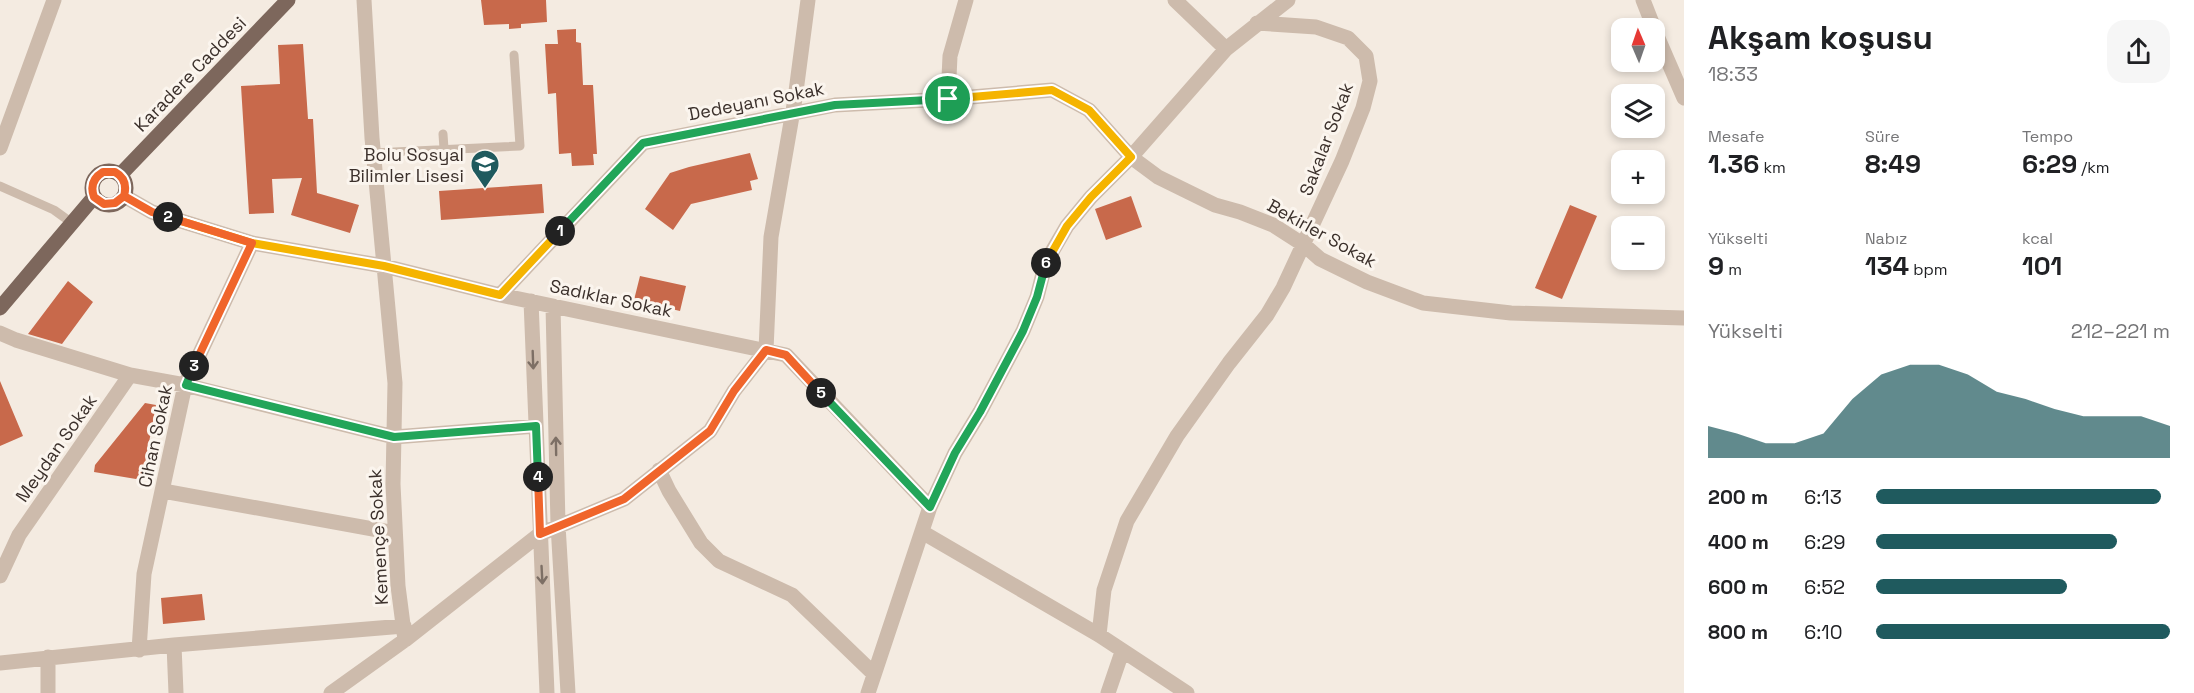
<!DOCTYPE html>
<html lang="tr">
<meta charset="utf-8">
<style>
body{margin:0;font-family:"Space Grotesk",sans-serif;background:#f6f6f6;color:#202124;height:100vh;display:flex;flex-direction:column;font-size:22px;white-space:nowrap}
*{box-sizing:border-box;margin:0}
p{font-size:20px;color:#757577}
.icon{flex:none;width:33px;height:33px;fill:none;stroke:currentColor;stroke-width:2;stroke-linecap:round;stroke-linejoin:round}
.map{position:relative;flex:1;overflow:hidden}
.sheet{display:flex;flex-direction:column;background:#fff;width:510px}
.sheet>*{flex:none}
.needle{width:39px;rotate:358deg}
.fabs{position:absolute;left:1611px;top:18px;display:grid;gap:12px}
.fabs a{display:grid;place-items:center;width:54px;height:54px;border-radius:12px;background:#fff;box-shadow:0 3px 9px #0003;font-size:30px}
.pin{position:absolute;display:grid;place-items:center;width:51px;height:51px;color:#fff;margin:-26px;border:3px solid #fff;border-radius:50%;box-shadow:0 2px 6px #0007}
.km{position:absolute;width:30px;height:30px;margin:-15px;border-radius:50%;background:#222;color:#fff;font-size:16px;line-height:30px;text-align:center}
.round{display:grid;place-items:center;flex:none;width:63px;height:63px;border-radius:18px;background:#f6f6f6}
.summary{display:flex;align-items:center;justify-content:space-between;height:102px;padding:0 24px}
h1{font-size:33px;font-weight:600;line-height:45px}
.metrics{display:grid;grid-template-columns:repeat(3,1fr);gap:9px;height:102px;padding:6px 24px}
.metrics div{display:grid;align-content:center}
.metrics b{font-size:26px;font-weight:600}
.metrics small{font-size:16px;font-weight:400}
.metrics p{font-size:16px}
.chart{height:168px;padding:12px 24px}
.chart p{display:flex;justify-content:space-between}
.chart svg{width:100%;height:108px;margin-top:6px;fill:#1f5a5e;opacity:.7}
ul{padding:0 24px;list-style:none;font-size:20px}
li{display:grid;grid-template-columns:96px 72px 1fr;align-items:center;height:45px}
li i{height:15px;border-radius:8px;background:#1f5a5e}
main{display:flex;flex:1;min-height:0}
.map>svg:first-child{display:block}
.building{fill:#c8694b}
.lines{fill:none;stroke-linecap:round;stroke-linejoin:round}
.service{stroke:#cdbbac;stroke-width:9}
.minor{stroke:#cdbbac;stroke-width:15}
.primary{stroke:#7d675c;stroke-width:15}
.oneway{stroke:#7d6f65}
.split-1-casing{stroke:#fff;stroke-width:12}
.split-2-casing{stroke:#fff;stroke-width:12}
.split-3-casing{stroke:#fff;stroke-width:12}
.split-4-casing{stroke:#fff;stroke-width:12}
.split-5-casing{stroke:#fff;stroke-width:12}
.split-6-casing{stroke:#fff;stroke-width:12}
.split-7-casing{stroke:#fff;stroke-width:12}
.split-1{stroke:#22a559;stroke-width:8}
.split-2{stroke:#f5b400;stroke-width:8}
.split-3{stroke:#f0652b;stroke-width:8}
.split-4{stroke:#22a559;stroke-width:8}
.split-5{stroke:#f0652b;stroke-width:8}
.split-6{stroke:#22a559;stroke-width:8}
.split-7{stroke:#f5b400;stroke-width:8}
.labels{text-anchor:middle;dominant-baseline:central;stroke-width:6;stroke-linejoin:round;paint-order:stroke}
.street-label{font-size:18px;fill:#3b302b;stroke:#fbf5ee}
.poi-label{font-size:18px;fill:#3b302b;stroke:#fbf5ee;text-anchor:end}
</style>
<main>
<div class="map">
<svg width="1684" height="693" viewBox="0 0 1684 693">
<rect width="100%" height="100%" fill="#f4ebe1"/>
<path class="building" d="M 481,0 L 546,0 L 547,22 L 521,24 L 521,28 L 509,29 L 509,24 L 484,25 Z
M 576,29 L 576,42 L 581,43 L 583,85 L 593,85 L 597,154 L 593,154 L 594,165 L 572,166 L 571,153 L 559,154 L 556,93 L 548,94 L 545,44 L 558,44 L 557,30 Z
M 303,44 L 308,119 L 313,119 L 317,193 L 359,205 L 350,233 L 291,215 L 302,178 L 272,179 L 274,213 L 249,214 L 241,86 L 280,84 L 278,45 Z
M 750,153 L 758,179 L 750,181 L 752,190 L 691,204 L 673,230 L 645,209 L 670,173 L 689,167 Z
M 542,184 L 544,213 L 441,220 L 439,191 Z
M 1131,196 L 1142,227 L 1106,240 L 1095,209 Z
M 1570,205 L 1597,216 L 1562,299 L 1535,288 Z
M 640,276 L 686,286 L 680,311 L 634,300 Z
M 68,281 L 93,302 L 62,344 L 28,334 Z
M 0,381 L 23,436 L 0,446 Z
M 145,403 L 156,405 L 142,480 L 94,472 L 95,465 Z
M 202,594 L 205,620 L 163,624 L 161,598 Z"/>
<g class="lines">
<path class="service" d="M 443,134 L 444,149
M 373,153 L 520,146 L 514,55
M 0,186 L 54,210 L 72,223"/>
<path class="minor" d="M 364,0 L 372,138 L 395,383 L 393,484 L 398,586 L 405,640
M 1175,0 L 1226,49
M 1643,0 L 1654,28
M 1654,29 L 1684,98
M 948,99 L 950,56 L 966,0
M 0,148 L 54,0
M 124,196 L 152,212 L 252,243 L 384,266 L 500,295 L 786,355 L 930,507
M 500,295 L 643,143 L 835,105 L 948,99 L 1052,90 L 1089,110 L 1131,157 L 1158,177 L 1215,205 L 1240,212 L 1273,225 L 1304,245 L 1320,259 L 1367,282 L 1423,303 L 1511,313 L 1684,318
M 531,301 L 547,693
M 553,306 L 558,525 L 568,693
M 0,333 L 16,340 L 130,375 L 185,385 L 394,437 L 536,426
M 659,470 L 669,491 L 701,543 L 719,561 L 792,595 L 874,674
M 163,491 L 395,533
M 922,532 L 1099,635 L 1187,693
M 0,576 L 19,535 L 130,375
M 1099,635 L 1104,590 L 1127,521 L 1177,436 L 1229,363 L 1267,315 L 1283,288 L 1342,161 L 1363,108 L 1370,81 L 1366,56 L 1348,38 L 1316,27 L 1257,23
M 174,645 L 176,693
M 139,650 L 144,574 L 185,385 L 252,243
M 0,663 L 174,645 L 404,626
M 48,693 L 48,657
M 331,693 L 405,640 L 540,534 L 624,499 L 710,431 L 734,391 L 766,350 L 771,237 L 795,99 L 808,0
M 868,693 L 930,507 L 955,453 L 980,412 L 1023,331 L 1037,297 L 1046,262 L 1067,226 L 1091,197 L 1131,157 L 1226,49 L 1288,0
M 1108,693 L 1122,652"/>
<path class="primary" d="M92 188a17 17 0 1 1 34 0a17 17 0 1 1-34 0Z
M 120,175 L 288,0
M 0,308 L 94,197"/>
</g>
<defs><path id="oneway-shaft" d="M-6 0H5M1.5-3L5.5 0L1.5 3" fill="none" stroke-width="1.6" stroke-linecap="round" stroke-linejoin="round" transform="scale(1.5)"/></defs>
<g class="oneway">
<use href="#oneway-shaft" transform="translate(533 360) rotate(88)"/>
<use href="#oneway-shaft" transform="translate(556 446) rotate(-91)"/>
<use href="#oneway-shaft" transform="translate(542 575) rotate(87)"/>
</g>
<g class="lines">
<g class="split-1-casing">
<path id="split-1" d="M 560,231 L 643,143 L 835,105 L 948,99"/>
</g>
<g class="split-2-casing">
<path id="split-2" d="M 168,217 L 252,243 L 384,266 L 500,295 L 560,231"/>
</g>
<g class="split-3-casing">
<path id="split-3" d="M 168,217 L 152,212 L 124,196 C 127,185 124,177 115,172 L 103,172 C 93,178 90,186 94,197 L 104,204 L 115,203 L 124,196 L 152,212 L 252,243 L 194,366"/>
</g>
<g class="split-4-casing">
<path id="split-4" d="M 194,366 L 186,385 L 394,437 L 536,426 L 538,477"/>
</g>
<g class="split-5-casing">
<path id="split-5" d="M 538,477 L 540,534 L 624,499 L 710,431 L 734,391 L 766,350 L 786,355 L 821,393"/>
</g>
<g class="split-6-casing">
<path id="split-6" d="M 821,393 L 930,507 L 955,453 L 980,412 L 1023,331 L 1037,297 L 1046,263"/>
</g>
<g class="split-7-casing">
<path id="split-7" d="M 948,99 L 1052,90 L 1089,110 L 1131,157 L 1091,197 L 1067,226 L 1046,263"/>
</g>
<use href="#split-1" class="split-1"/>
<use href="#split-2" class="split-2"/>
<use href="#split-3" class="split-3"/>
<use href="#split-4" class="split-4"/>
<use href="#split-5" class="split-5"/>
<use href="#split-6" class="split-6"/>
<use href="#split-7" class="split-7"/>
</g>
<defs>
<g id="school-pin" transform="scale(1.5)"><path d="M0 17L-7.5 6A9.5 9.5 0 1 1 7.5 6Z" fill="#1f5a5e" stroke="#fbf5ee"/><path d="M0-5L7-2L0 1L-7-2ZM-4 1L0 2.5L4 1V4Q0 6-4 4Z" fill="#fff"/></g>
</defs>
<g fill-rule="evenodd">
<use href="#school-pin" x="485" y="164"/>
</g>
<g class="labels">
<g class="street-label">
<text transform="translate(190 74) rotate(-46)">Karadere Caddesi</text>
<text transform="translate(756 101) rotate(-11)">Dedeyanı Sokak</text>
<text transform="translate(1326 139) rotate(-69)">Sakalar Sokak</text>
<text transform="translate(1322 233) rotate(29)">Bekirler Sokak</text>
<text transform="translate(611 298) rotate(12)">Sadıklar Sokak</text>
<text transform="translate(155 436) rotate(-78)">Cihan Sokak</text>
<text transform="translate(56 448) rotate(-55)">Meydan Sokak</text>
<text transform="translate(378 537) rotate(-93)">Kemençe Sokak</text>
</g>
<g class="poi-label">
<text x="464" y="154">Bolu Sosyal<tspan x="464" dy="21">Bilimler Lisesi</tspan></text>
</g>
</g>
</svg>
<div class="fabs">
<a><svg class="needle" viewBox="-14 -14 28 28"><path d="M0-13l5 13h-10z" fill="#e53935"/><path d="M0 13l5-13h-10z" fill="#757577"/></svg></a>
<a><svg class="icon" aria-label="layers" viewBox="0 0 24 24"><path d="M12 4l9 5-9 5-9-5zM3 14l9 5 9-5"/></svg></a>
<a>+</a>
<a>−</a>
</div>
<div class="pin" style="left:948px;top:99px;background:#1e9e55"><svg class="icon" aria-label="arrive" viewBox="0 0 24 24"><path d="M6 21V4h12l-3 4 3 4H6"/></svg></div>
<b class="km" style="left:560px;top:231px">1</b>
<b class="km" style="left:168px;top:217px">2</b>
<b class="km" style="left:194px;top:366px">3</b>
<b class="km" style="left:538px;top:477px">4</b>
<b class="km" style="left:821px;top:393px">5</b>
<b class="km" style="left:1046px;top:263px">6</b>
</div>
<section class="sheet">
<div class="summary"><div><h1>Akşam koşusu</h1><p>18:33</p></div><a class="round"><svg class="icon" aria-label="share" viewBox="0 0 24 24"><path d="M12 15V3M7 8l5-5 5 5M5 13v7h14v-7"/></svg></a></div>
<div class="metrics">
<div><p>Mesafe</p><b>1.36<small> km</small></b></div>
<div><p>Süre</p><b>8:49</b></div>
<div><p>Tempo</p><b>6:29<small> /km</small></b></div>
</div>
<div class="metrics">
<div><p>Yükselti</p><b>9<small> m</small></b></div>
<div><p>Nabız</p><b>134<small> bpm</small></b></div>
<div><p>kcal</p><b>101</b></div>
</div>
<div class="chart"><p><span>Yükselti</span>212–221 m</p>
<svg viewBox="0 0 160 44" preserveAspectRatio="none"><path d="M0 44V31L10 34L20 38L30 38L40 34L50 20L60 10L70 6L80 6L90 10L100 17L110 20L120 24L130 27L140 27L150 27L160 31V44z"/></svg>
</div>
<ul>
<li><b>200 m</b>6:13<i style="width:97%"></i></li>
<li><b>400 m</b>6:29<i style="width:82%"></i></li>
<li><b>600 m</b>6:52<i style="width:65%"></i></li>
<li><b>800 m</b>6:10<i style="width:100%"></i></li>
</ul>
</section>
</main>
